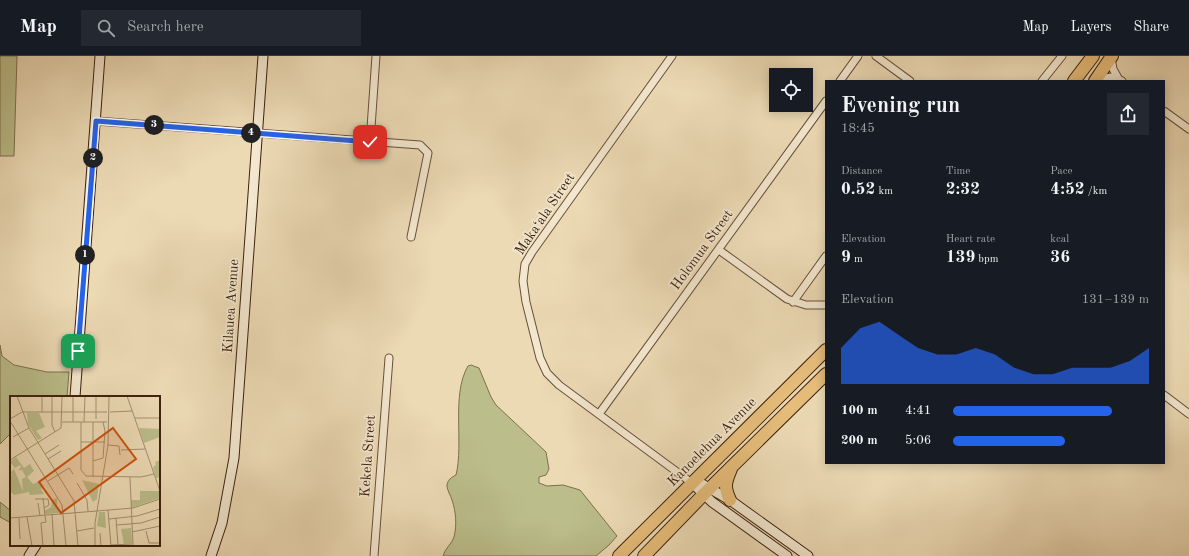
<!DOCTYPE html>
<meta charset="utf-8">
<style>
body{margin:0;font-family:"Old Standard TT",serif;background:#242831;color:#f1f3f6;height:100vh;display:flex;flex-direction:column;font-size:15px;white-space:nowrap}
*{box-sizing:border-box;margin:0}
p{font-size:13px;color:#9ea1a6}
.icon{flex:none;width:22px;height:22px;fill:none;stroke:currentColor;stroke-width:2;stroke-linecap:round;stroke-linejoin:round}
.map{position:relative;flex:1;overflow:hidden}
.drawer{position:absolute;left:825px;top:24px;width:340px;height:384px;display:flex;flex-direction:column;background:#171b24;border-radius:0px;box-shadow:0 2px 10px #0003}
.drawer>*{flex:none}
.controls{position:absolute;left:769px;top:12px;display:grid;gap:8px}
.controls a{display:grid;place-items:center;width:44px;height:44px;border-radius:0px;background:#171b24;box-shadow:0 2px 10px #0003;font-size:20px}
.pin{position:absolute;display:grid;place-items:center;width:34px;height:34px;color:#fff;margin:-17px;border-radius:8px;box-shadow:0 2px 6px #0006}
.km{position:absolute;width:20px;height:20px;margin:-10px;border-radius:50%;background:#222;color:#fff;font-size:11px;line-height:20px;text-align:center}
.round{display:grid;place-items:center;flex:none;width:42px;height:42px;border-radius:0px;background:#242831}
.summary{display:flex;align-items:center;justify-content:space-between;height:68px;padding:0 16px}
h1{font-size:22px;font-weight:600;line-height:30px}
.metrics{display:grid;grid-template-columns:repeat(3,1fr);gap:6px;height:68px;padding:4px 16px}
.metrics div{display:grid;align-content:center}
.metrics b{font-size:17px;font-weight:600}
.metrics small{font-size:11px;font-weight:400}
.metrics p{font-size:11px}
.chart{height:112px;padding:8px 16px}
.chart p{display:flex;justify-content:space-between}
.chart svg{width:100%;height:72px;margin-top:4px;fill:#2563eb;opacity:.7}
ul{padding:0 16px;list-style:none;font-size:13px}
li{display:grid;grid-template-columns:64px 48px 1fr;align-items:center;height:30px}
li i{height:10px;border-radius:5px;background:#2563eb}
header{display:flex;align-items:center;gap:24px;box-sizing:border-box;height:56px;padding:0 20px;background:#171b24;border-bottom:1px solid #363941}
header strong{font-size:19px}
nav{display:flex;gap:22px;margin-inline-start:auto;font-size:14px}
.search{width:280px;height:36px;background:#242831;display:flex;align-items:center;gap:10px;box-sizing:border-box;padding:0 14px;border-radius:0px;color:#9ea1a6;font-size:15px}
.map>svg:first-child{display:block}
.green{fill:#bbbe8b;stroke:#7c704c}
.lines{fill:none;stroke-linecap:round;stroke-linejoin:round}
.street-casing{stroke:#694f37;stroke-width:9}
.secondary-casing{stroke:#3d210d;stroke-width:11}
.highway-casing{stroke:#3d210d;stroke-width:14}
.street{stroke:#f3e7cf;stroke-width:7}
.secondary{stroke:#f3e7cf;stroke-width:9}
.highway{stroke:#e6bd7a;stroke-width:12}
.route-casing{stroke:#fff;stroke-width:8}
.route{stroke:#2563eb;stroke-width:5}
.labels{text-anchor:middle;dominant-baseline:central;stroke-width:3.5;stroke-linejoin:round;paint-order:stroke}
.street-label{font-size:14px;fill:#3d210d;stroke:#f3e7cf}
.inset-road{fill:none;stroke:#a69072;stroke-width:1}
.view{fill:#ce510c;fill-opacity:0.15;stroke:#ce510c;stroke-width:2}
.inset-edge{fill:none;stroke:#3d210d;stroke-width:2}
</style>
<header>
<strong>Map</strong>
<div class="search"><svg class="icon" aria-label="search" viewBox="0 0 24 24"><circle cx="10" cy="10" r="6"/><path d="M15 15l6 6"/></svg>Search here</div>
<nav><a>Map</a><a>Layers</a><a>Share</a></nav>
</header>
<div class="map">
<svg width="1189" height="500" viewBox="0 0 1189 500">
<rect width="100%" height="100%" fill="#ecdab5"/>
<filter id="stains"><feTurbulence type="fractalNoise" baseFrequency=".005" numOctaves="4"/><feColorMatrix values="0 0 0 0 .2 0 0 0 0 .09 0 0 0 0 .02 0 0 0 .5 -.17"/></filter>
<radialGradient id="worn" r=".72"><stop offset=".6" stop-color="#630" stop-opacity="0"/><stop offset="1" stop-color="#630" stop-opacity=".3"/></radialGradient>
<path class="green" d="M 0,0 L 17,0 L 14,100 L 0,100 Z
M 0,289 L 2,300 L 14,309 L 47,316 L 69,316 L 67,341 L 11,341 L 11,377 L 0,388 Z
M 471,309 L 479,312 L 491,341 L 496,349 L 546,396 L 549,413 L 546,419 L 539,421 L 539,427 L 547,430 L 563,429 L 580,434 L 617,480 L 609,489 L 596,500 L 443,500 C 445,492 452,488 454,481 C 457,469 456,456 452,444 C 451,440 447,434 447,430 C 447,424 452,421 456,419 C 464,387 451,339 468,310 Z
M 0,446 L 11,455 L 11,467 L 0,461 Z"/>
<g class="lines">
<g class="street-casing">
<path id="street" d="M 672,0 L 532,196 L 525,208 L 523,225 L 526,246 L 540,302 L 547,317 L 559,329 L 692,427
M 876,0 L 910,25
M 1111,2 L 1113,13 L 1118,22
M 840,25 L 858,0
M 1042,25 L 1062,0
M 1097,25 C 1106,21 1113,19 1122,25
M 1164,55 L 1189,73
M 96,65 L 420,89 L 428,97 L 411,181
M 370,86 L 376,0
M 719,194 L 787,243 L 806,249 L 826,249
M 793,246 L 826,200
M 1164,339 L 1189,358
M 599,358 L 826,45
M 374,500 L 389,302"/>
</g>
<g class="secondary-casing">
<path id="secondary" d="M 75,341 L 100,0
M 695,424 L 730,444 L 808,500
M 692,427 L 712,446 L 787,500
M 29,500 L 36,489
M 211,500 L 222,467 L 234,402 L 263,0"/>
</g>
<g class="highway-casing">
<path id="highway" d="M 1074,25 L 1093,0
M 1095,25 L 1112,0
M 730,444 C 724,431 725,427 731,413
M 619,500 L 826,294
M 644,500 L 704,438 L 826,318"/>
</g>
<use href="#street" class="street"/>
<use href="#secondary" class="secondary"/>
<use href="#highway" class="highway"/>
</g>
<g class="lines">
<g class="route-casing">
<path id="route" d="M 78,295 L 96,65 L 370,86"/>
</g>
<use href="#route" class="route"/>
</g>
<g class="labels">
<g class="street-label">
<text transform="translate(545 158) rotate(-56)">Maka‘ala Street</text>
<text transform="translate(702 194) rotate(-54)">Holomua Street</text>
<text transform="translate(231 250) rotate(-86)">Kilauea Avenue</text>
<text transform="translate(712 386) rotate(-45)">Kanoelehua Avenue</text>
<text transform="translate(368 400) rotate(-86)">Kekela Street</text>
</g>
</g>
<g transform="translate(10 340)">
<rect width="150" height="150" fill="#ecdab5"/>
<path d="M 17,17 L 29,17 L 35,31 L 26,35 L 32,42 L 28,44 L 18,28 ZM 129,32 L 150,33 L 150,41 L 134,47 ZM 6,61 L 14,72 L 20,68 L 24,75 L 17,81 L 23,88 L 30,85 L 34,91 L 31,93 L 34,98 L 20,99 L 19,96 L 4,99 L 1,96 L 0,81 L 2,79 L 0,77 L 4,73 L 13,95 L 12,83 L 16,81 L 12,74 L 8,74 L 11,71 L 10,69 L 5,72 L 0,66 ZM 150,64 L 150,81 L 146,82 L 143,71 L 146,69 L 145,66 ZM 72,84 L 89,88 L 87,103 L 83,106 ZM 130,95 L 150,95 L 150,102 L 121,112 L 121,104 L 130,104 ZM 47,102 L 47,113 L 51,114 L 48,117 L 35,118 L 34,115 L 41,111 L 42,104 ZM 89,116 L 95,116 L 96,132 L 87,130 ZM 121,132 L 122,147 L 114,148 L 111,133 Z" fill="#bbbe8b"/>
<path class="inset-road" d="M 7,0 L 19,32 L 64,105 L 68,150M 32,0 L 32,16M 42,0 L 42,29 L 45,36M 117,0 L 150,95M 100,16 L 122,15M 125,22 L 150,22M 0,23 L 12,16 L 97,16M 86,23 L 86,0M 0,25 L 52,109 L 56,150M 52,26 L 97,26M 63,26 L 63,0M 71,26 L 71,74 L 76,80 L 131,81 L 144,78M 74,26 L 75,0M 83,26 L 83,81M 3,41 L 19,32M 71,46 L 95,46M 97,49 L 109,50 L 110,59M 111,54 L 135,53M 35,58 L 49,49M 38,63 L 51,55M 0,64 L 51,32 L 52,0M 83,65 L 93,62 L 95,35 L 93,26M 120,81 L 123,150M 38,85 L 59,72 L 63,78M 67,87 L 77,104 L 78,115M 33,102 L 35,119M 25,103 L 38,103 L 39,109 L 34,112M 28,107 L 30,120M 98,114 L 101,150M 87,115 L 123,112 L 150,103M 42,119 L 44,150M 17,121 L 22,150M 0,122 L 87,115M 9,122 L 10,143M 106,122 L 108,149M 99,123 L 127,120 L 150,113M 107,129 L 131,127 L 150,121M 67,135 L 84,132M 136,135 L 139,147 L 150,147M 122,136 L 150,130M 90,137 L 91,150M 101,149 L 122,148M 33,150 L 31,127 L 36,126 L 35,120M 85,150 L 85,127 L 98,49 L 99,0"/>
<path class="view" d="M 103,32 L 126,63 L 51,117 L 29,86 Z"/>
<rect width="150" height="150" class="inset-edge"/>
</g>
<rect width="100%" height="100%" filter="url(#stains)"/>
<rect width="100%" height="100%" fill="url(#worn)"/>
</svg>
<div class="controls">
<a><svg class="icon" aria-label="locate" viewBox="0 0 24 24"><circle cx="12" cy="12" r="6"/><path d="M12 2v4M12 18v4M2 12h4M18 12h4"/></svg></a>
</div>
<div class="pin" style="left:78px;top:295px;background:#1e9e55"><svg class="icon" aria-label="arrive" viewBox="0 0 24 24"><path d="M6 21V4h12l-3 4 3 4H6"/></svg></div>
<div class="pin" style="left:370px;top:86px;background:#d93025"><svg class="icon" aria-label="check" viewBox="0 0 24 24"><path d="M5 12l5 5 9-10"/></svg></div>
<b class="km" style="left:85px;top:199px">1</b>
<b class="km" style="left:93px;top:102px">2</b>
<b class="km" style="left:154px;top:69px">3</b>
<b class="km" style="left:251px;top:77px">4</b>
<section class="drawer">
<div class="summary"><div><h1>Evening run</h1><p>18:45</p></div><a class="round"><svg class="icon" aria-label="share" viewBox="0 0 24 24"><path d="M12 15V3M7 8l5-5 5 5M5 13v7h14v-7"/></svg></a></div>
<div class="metrics">
<div><p>Distance</p><b>0.52<small> km</small></b></div>
<div><p>Time</p><b>2:32</b></div>
<div><p>Pace</p><b>4:52<small> /km</small></b></div>
</div>
<div class="metrics">
<div><p>Elevation</p><b>9<small> m</small></b></div>
<div><p>Heart rate</p><b>139<small> bpm</small></b></div>
<div><p>kcal</p><b>36</b></div>
</div>
<div class="chart"><p><span>Elevation</span>131–139 m</p>
<svg viewBox="0 0 160 44" preserveAspectRatio="none"><path d="M0 44V22L10 10L20 6L30 14L40 22L50 26L60 26L70 22L80 26L90 34L100 38L110 38L120 34L130 34L140 34L150 30L160 22V44z"/></svg>
</div>
<ul>
<li><b>100 m</b>4:41<i style="width:81%"></i></li>
<li><b>200 m</b>5:06<i style="width:57%"></i></li>
</ul>
</section>
</div>
